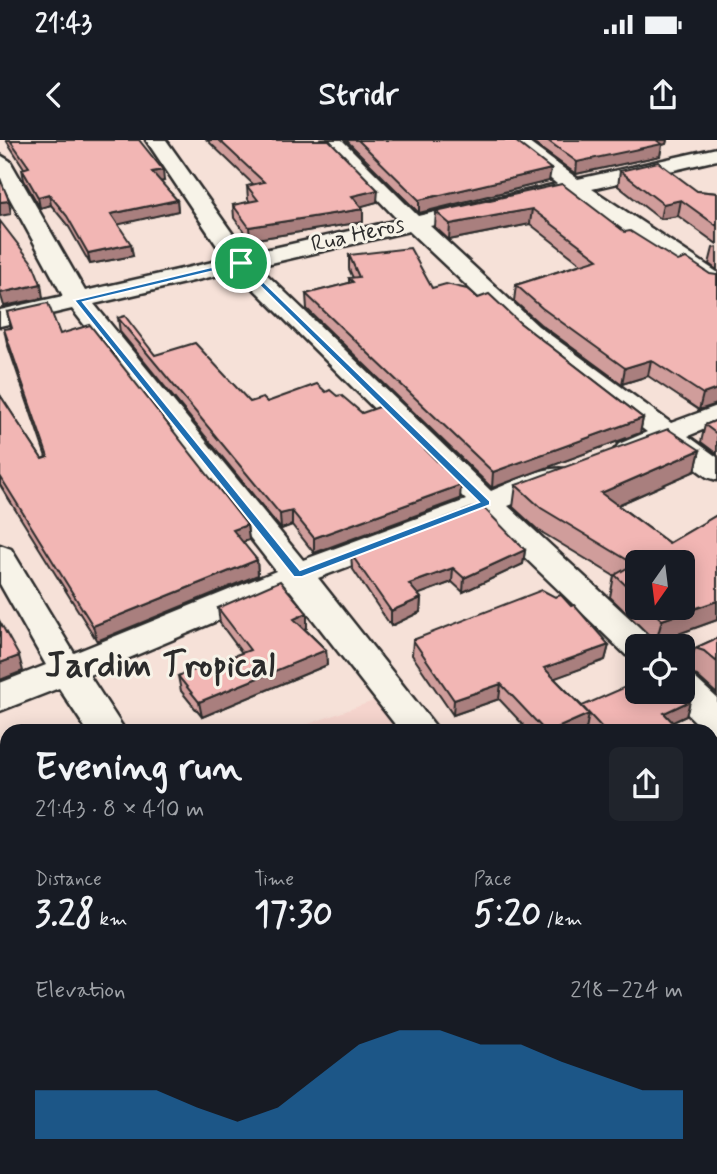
<!DOCTYPE html>
<meta charset="utf-8">
<style>
body{margin:0;font-family:Mynerve,sans-serif;background:#20242c;color:#f1f3f6;height:100vh;display:flex;flex-direction:column;font-size:26px;white-space:nowrap}
*{box-sizing:border-box;margin:0}
p{font-size:23px;color:#9ea1a6}
.icon{flex:none;width:38px;height:38px;fill:none;stroke:currentColor;stroke-width:2;stroke-linecap:round;stroke-linejoin:round}
.map{position:relative;flex:1;overflow:hidden}
.drawer{position:absolute;left:0px;top:584px;width:718px;height:450px;display:flex;flex-direction:column;background:#171b24;border-radius:21px 21px 0 0;box-shadow:0 4px 18px #0003}
.drawer>*{flex:none}
.needle{width:46px;rotate:194deg}
.controls{position:absolute;left:625px;top:410px;display:grid;gap:14px}
.controls a{display:grid;place-items:center;width:70px;height:70px;border-radius:10px;background:#171b24;box-shadow:0 4px 18px #0003;font-size:35px}
.pin{position:absolute;display:grid;place-items:center;width:60px;height:60px;color:#fff;margin:-30px;border:4px solid #fff;border-radius:50%;box-shadow:0 2px 7px #0007}
.round{display:grid;place-items:center;flex:none;width:74px;height:74px;border-radius:10px;background:#20242c}
.headline{display:flex;align-items:center;justify-content:space-between;height:119px;padding:0 35px}
h1{font-size:38px;font-weight:800;line-height:52px}
.stats{display:grid;grid-template-columns:repeat(3,1fr);gap:10px;height:119px;padding:7px 35px}
.stats div{display:grid;align-content:center}
.stats b{font-size:35px;font-weight:800}
.stats small{font-size:19px;font-weight:400}
.stats p{font-size:19px}
.chart{height:196px;padding:14px 35px}
.chart p{display:flex;justify-content:space-between}
.chart svg{width:100%;height:126px;margin-top:7px;fill:#1f6fb2;opacity:.7}
.status{display:flex;justify-content:space-between;align-items:center;height:49px;padding:0 35px;background:#171b24;direction:ltr}
.status svg{height:19px;fill:currentColor}
header{display:flex;justify-content:space-between;align-items:center;height:91px;padding:0 35px;background:#171b24;font-size:32px;font-weight:800}
.map>svg:first-child{display:block}
.built{fill:#f5d4cd}
.lines{fill:none;stroke-linecap:round;stroke-linejoin:round}
.street-casing{stroke:#2b2b2b;stroke-width:5}
.street{fill:#f7f3e8;fill-rule:evenodd}
.wall{fill:#d09d9b;stroke:#2b2b2b;stroke-width:2;fill-rule:evenodd}
.shaded-wall{fill:#a97f7e;stroke:#2b2b2b;stroke-width:2}
.building{fill:#f2b6b4;stroke:#2b2b2b;stroke-width:2}
.route{fill:#1f6fb2;stroke:#fff;stroke-width:2;fill-rule:evenodd}
.labels{text-anchor:middle;dominant-baseline:central;stroke-width:6;stroke-linejoin:round;paint-order:stroke}
.far-street-label{font-size:23px;fill:#2b2b2b;stroke:#f7f3e8}
.district-label{font-size:35px;font-weight:bold;fill:#2b2b2b;stroke:#f7f3e8}
</style>
<div class="status"><b>21:43</b><svg viewBox="0 0 49 12"><path d="M0 12V9h3v3zM5 12V6h3v6zM10 12V3h3v9zM15 12V0h3v12zM26 1h20v11H26zM47 4h2v5h-2z"/></svg></div>
<header><svg class="icon" aria-label="back" viewBox="0 0 24 24"><path d="M15 5l-7 7 7 7"/></svg>Stridr<svg class="icon" aria-label="share" viewBox="0 0 24 24"><path d="M12 15V3M7 8l5-5 5 5M5 13v7h14v-7"/></svg></header>
<div class="map">
<svg width="717" height="1034" viewBox="0 0 717 1034">
<rect width="100%" height="100%" fill="#f6e1d8"/>
<filter id="ink" filterUnits="userSpaceOnUse"><feTurbulence type="fractalNoise" baseFrequency=".0143" numOctaves="2"/><feDisplacementMap in="SourceGraphic" scale="14" xChannelSelector="R" yChannelSelector="G"/><feConvolveMatrix kernelMatrix="1 2 1 2 8 2 1 2 1" color-interpolation-filters="sRGB"/></filter>
<g filter="url(#ink)">
<path class="built" d="M 379,559 L 403,592 L 286,592 Z"/>
<g class="lines">
<g class="street-casing">
<path id="street" d="M 146,0 L 166,0 L 247,114 L 398,80 L 321,0 L 342,0 L 418,76 L 557,44 L 502,0 L 525,0 L 578,39 L 717,8 L 717,20 L 592,49 L 717,132 L 717,150 L 708,148 L 570,54 L 430,86 L 538,186 L 671,283 L 717,266 L 717,284 L 688,296 L 717,317 L 717,340 L 707,337 L 665,306 L 629,319 L 619,316 L 614,310 L 619,304 L 647,292 L 520,196 L 409,91 L 258,126 L 491,351 C 514,342 546,323 571,330 L 575,336 L 571,342 L 508,366 L 650,497 L 655,506 L 637,506 L 637,518 L 626,515 L 482,376 L 318,438 L 440,592 L 401,592 L 290,450 L 89,535 L 126,592 L 88,592 L 59,548 L 0,571 L 0,543 L 46,525 L 0,444 L 0,405 L 11,409 L 74,513 L 276,431 L 72,169 L 0,186 L 0,170 L 63,156 L 0,40 L 0,15 L 10,21 L 85,151 L 226,119 ZM 236,131 L 466,360 L 303,420 L 94,164 Z
M 682,534 L 695,538 L 717,558 L 717,594 L 704,590 L 669,556 L 666,551 L 682,551 Z
M 7,755 L 7,793 L 0,796 L 0,757 Z
M 710,934 L 717,937 L 717,990 L 710,987 Z
M 89,1027 L 149,1027 L 146,1034 L 86,1034 Z
M 338,1027 L 389,1027 L 392,1034 L 341,1034 Z"/>
</g>
<use href="#street" class="street"/>
</g>
<path class="wall" d="M 6,0 L 139,0 L 164,41 L 160,42 L 177,60 L 178,71 L 118,84 L 133,116 L 90,124 L 69,87 L 51,65 L 40,68 L 24,40 L 22,29 L 24,28 Z
M 207,0 L 329,0 L 377,62 L 361,66 L 363,69 L 363,82 L 250,100 L 234,78 L 233,65 L 250,62 L 248,59 L 247,46 L 254,45 Z
M 346,0 L 514,0 L 549,41 L 419,73 Z
M 529,0 L 667,0 L 666,4 L 662,5 L 660,16 L 576,34 Z
M 620,31 L 697,51 L 717,53 L 717,104 L 678,76 L 660,79 L 618,46 Z
M 562,44 L 717,264 L 699,270 L 648,236 L 622,244 L 540,184 L 514,161 L 516,145 L 581,124 L 530,84 L 449,100 L 435,87 L 436,72 Z
M 717,107 L 717,130 L 709,124 L 713,108 Z
M 349,115 L 432,148 L 478,158 L 520,183 L 643,278 L 640,293 L 492,348 L 307,169 L 306,154 L 349,143 L 349,138 L 353,138 L 349,129 Z
M 7,172 L 60,194 L 247,385 L 249,400 L 242,402 L 257,420 L 258,435 L 97,501 L 0,345 L 0,255 L 42,319 L 46,317 L 7,203 L 4,189 L 11,188 Z
M 118,178 L 155,215 L 250,262 L 267,262 L 326,252 L 337,256 L 362,273 L 460,359 L 314,413 L 292,385 L 281,389 L 120,192 Z
M 717,280 L 717,314 L 701,302 L 705,285 Z
M 700,310 L 695,331 L 618,365 L 669,403 L 717,375 L 717,480 L 656,502 L 610,457 L 614,436 L 538,390 L 513,367 L 516,345 ZM 637,422 L 682,467 L 637,467 Z
M 525,410 L 523,424 L 463,452 L 452,442 L 418,454 L 421,458 L 420,472 L 391,486 L 352,428 L 351,414 Z
M 555,457 L 609,505 L 605,520 L 554,538 L 582,566 L 690,561 L 686,576 L 673,582 L 682,592 L 589,592 L 586,589 L 579,592 L 530,592 L 499,559 L 453,575 L 412,515 L 413,500 Z
M 218,468 L 307,473 L 307,488 L 305,489 L 326,510 L 327,525 L 202,577 L 181,551 L 178,536 L 242,513 L 220,483 Z
M 717,498 L 717,554 L 697,536 L 687,533 L 695,508 Z
M 717,796 L 717,865 L 710,858 L 710,800 Z
M 450,1027 L 525,1027 L 530,1034 L 454,1034 Z"/>
<path class="shaded-wall" d="M 649,0 L 667,0 L 666,4 L 662,5 L 660,16 L 576,34 L 577,22 Z
M 551,29 L 549,41 L 419,73 L 419,60 Z
M 163,30 L 164,41 L 153,43 L 152,32 Z
M 378,50 L 377,62 L 352,69 L 352,56 Z
M 49,54 L 51,65 L 40,68 L 38,57 Z
M 177,60 L 178,71 L 112,86 L 111,74 Z
M 681,60 L 678,76 L 660,79 L 663,64 Z
M 9,61 L 11,74 L 0,76 L 0,62 Z
M 363,69 L 363,82 L 250,100 L 249,87 Z
M 532,69 L 530,84 L 449,100 L 450,84 Z
M 131,104 L 133,116 L 90,124 L 88,113 Z
M 41,144 L 43,158 L 4,166 L 0,153 Z
M 651,220 L 648,236 L 622,244 L 625,228 Z
M 717,249 L 717,264 L 699,270 L 703,254 Z
M 643,278 L 640,293 L 492,348 L 493,332 Z
M 700,310 L 695,331 L 597,374 L 601,353 Z
M 461,345 L 460,359 L 314,413 L 314,398 Z
M 292,371 L 292,385 L 281,389 L 280,374 Z
M 247,385 L 249,400 L 234,405 L 233,390 Z
M 525,410 L 523,424 L 463,452 L 464,438 Z
M 257,420 L 258,435 L 97,501 L 93,486 Z
M 453,428 L 452,442 L 409,458 L 409,444 Z
M 421,458 L 420,472 L 391,486 L 391,471 Z
M 717,461 L 717,480 L 656,502 L 662,480 Z
M 307,473 L 307,488 L 295,494 L 294,479 Z
M 609,505 L 605,520 L 542,543 L 544,528 Z
M 326,510 L 327,525 L 202,577 L 199,562 Z
M 19,516 L 23,531 L 0,540 L 0,523 Z
M 501,544 L 499,559 L 453,575 L 454,560 Z
M 690,561 L 686,576 L 660,588 L 664,573 Z
M 589,574 L 586,589 L 579,592 L 548,592 Z
M 7,730 L 7,749 L 0,752 L 0,733 Z
M 717,739 L 717,753 L 710,757 L 710,744 Z
M 7,976 L 7,993 L 0,997 L 0,979 Z"/>
<path class="building" d="M 10,0 L 139,0 L 163,30 L 152,32 L 177,60 L 111,74 L 131,104 L 88,113 L 67,76 L 49,54 L 38,57 L 22,29 L 29,27 Z
M 219,0 L 329,0 L 378,50 L 352,56 L 363,69 L 249,87 L 233,65 L 258,60 L 247,46 L 264,42 Z
M 358,0 L 514,0 L 551,29 L 419,60 Z
M 547,0 L 656,0 L 662,4 L 577,22 Z
M 658,22 L 697,51 L 717,53 L 717,86 L 681,60 L 663,64 L 620,31 Z
M 0,38 L 9,61 L 0,62 Z
M 562,44 L 625,92 L 630,91 L 678,121 L 686,118 L 710,134 L 717,135 L 717,249 L 703,254 L 651,220 L 625,228 L 542,168 L 516,145 L 598,119 L 532,69 L 450,84 L 436,72 Z
M 0,81 L 33,124 L 41,144 L 0,153 Z
M 410,108 L 432,148 L 446,144 L 467,149 L 478,158 L 489,154 L 520,183 L 643,278 L 493,332 L 306,154 L 353,142 L 349,138 L 359,137 L 349,115 Z
M 48,163 L 60,194 L 90,185 L 247,385 L 233,390 L 257,420 L 93,486 L 0,336 L 0,255 L 42,319 L 48,317 L 4,189 L 12,188 L 7,172 Z
M 125,176 L 155,215 L 195,203 L 250,262 L 263,258 L 267,262 L 317,244 L 326,252 L 330,250 L 337,256 L 341,255 L 362,273 L 382,266 L 461,345 L 314,398 L 292,371 L 280,374 L 118,178 Z
M 717,280 L 717,294 L 705,285 Z
M 668,289 L 700,310 L 601,353 L 669,403 L 717,375 L 717,461 L 662,480 L 648,467 L 682,467 L 682,422 L 637,422 L 637,456 L 615,435 L 634,424 L 541,368 L 516,345 Z
M 481,365 L 525,410 L 464,438 L 453,428 L 409,444 L 421,458 L 391,471 L 351,414 Z
M 280,441 L 307,473 L 294,479 L 326,510 L 199,562 L 178,536 L 250,510 L 218,468 Z
M 542,450 L 555,457 L 561,455 L 571,466 L 574,465 L 609,505 L 544,528 L 589,574 L 548,592 L 546,592 L 501,544 L 454,560 L 413,500 Z
M 0,482 L 19,516 L 0,523 Z
M 717,498 L 717,522 L 704,511 L 695,508 Z
M 637,542 L 637,551 L 682,551 L 690,561 L 664,573 L 682,592 L 606,592 L 582,566 Z
M 7,617 L 7,730 L 0,733 L 0,619 Z
M 717,677 L 717,739 L 711,743 L 710,680 Z
M 717,796 L 717,840 L 710,833 L 710,800 Z
M 7,825 L 7,976 L 0,979 L 0,829 Z
M 458,1027 L 525,1027 L 530,1034 L 462,1034 Z"/>
</g>
<path class="route" d="M 241,120 L 490,361 L 490,365 L 302,437 L 294,437 L 74,160 ZM 239,125 L 479,362 L 300,430 L 83,162 Z"/>
<g class="labels">
<g class="far-street-label">
<text transform="translate(358 95) rotate(-13)">Rua Heros</text>
</g>
<g class="district-label">
<text x="160" y="526">Jardim Tropical</text>
</g>
</g>
</svg>
<div class="controls">
<a><svg class="needle" viewBox="-14 -14 28 28"><path d="M0-13l5 13h-10z" fill="#e53935"/><path d="M0 13l5-13h-10z" fill="#9ea1a6"/></svg></a>
<a><svg class="icon" aria-label="locate" viewBox="0 0 24 24"><circle cx="12" cy="12" r="6"/><path d="M12 2v4M12 18v4M2 12h4M18 12h4"/></svg></a>
</div>
<div class="pin" style="left:241px;top:123px;background:#1e9e55"><svg class="icon" aria-label="arrive" viewBox="0 0 24 24"><path d="M6 21V4h12l-3 4 3 4H6"/></svg></div>
<section class="drawer">
<div class="headline"><div><h1>Evening run</h1><p>21:43 · 8 × 410 m</p></div><a class="round"><svg class="icon" aria-label="share" viewBox="0 0 24 24"><path d="M12 15V3M7 8l5-5 5 5M5 13v7h14v-7"/></svg></a></div>
<div class="stats">
<div><p>Distance</p><b>3.28<small> km</small></b></div>
<div><p>Time</p><b>17:30</b></div>
<div><p>Pace</p><b>5:20<small> /km</small></b></div>
</div>
<div class="chart"><p><span>Elevation</span>218–224 m</p>
<svg viewBox="0 0 160 44" preserveAspectRatio="none"><path d="M0 44V27L10 27L20 27L30 27L40 33L50 38L60 33L70 22L80 11L90 6L100 6L110 11L120 11L130 17L140 22L150 27L160 27V44z"/></svg>
</div>
</section>
</div>
